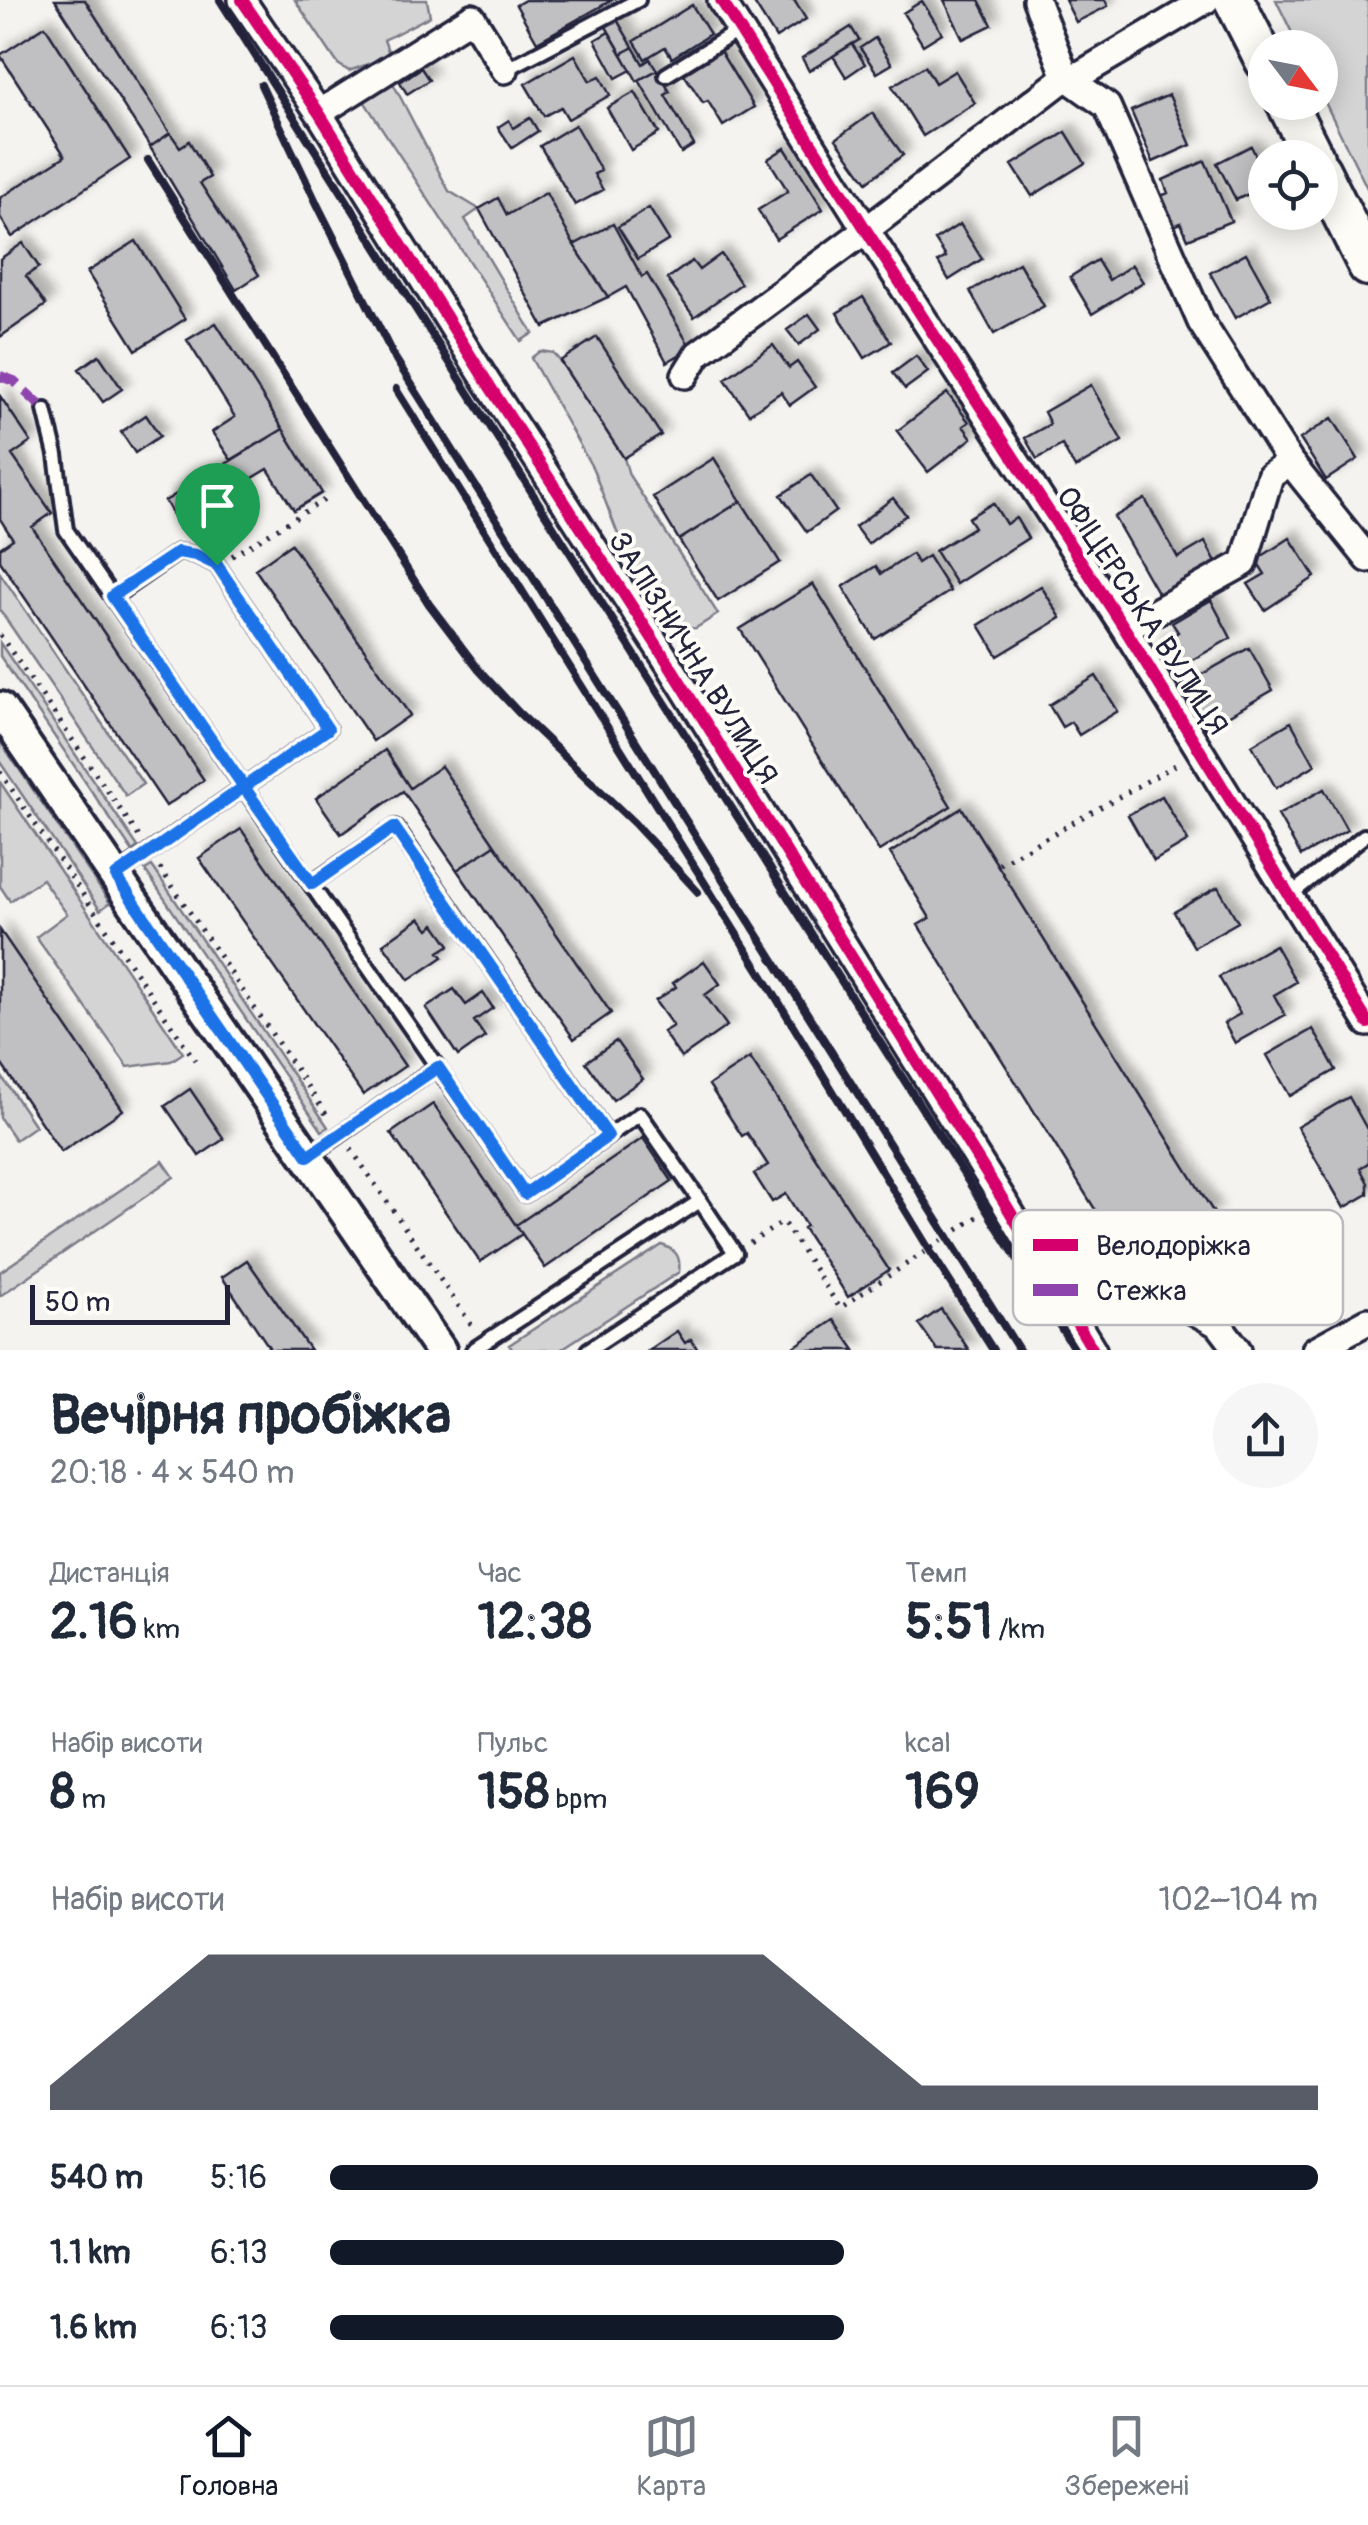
<!DOCTYPE html>
<html lang="uk">
<meta charset="utf-8">
<style>
body{margin:0;font-family:Pangolin,sans-serif;background:#f6f6f7;color:#1f2937;height:100vh;display:flex;flex-direction:column;font-size:38px;white-space:nowrap}
*{box-sizing:border-box;margin:0}
p{font-size:32px;color:#747a83}
.icon{flex:none;width:55px;height:55px;fill:none;stroke:currentColor;stroke-width:2;stroke-linecap:round;stroke-linejoin:round}
.map{position:relative;height:1350px;overflow:hidden}
.panel{display:flex;flex-direction:column;background:#fff;flex:1}
.panel>*{flex:none}
.needle{width:65px;rotate:122deg}
.tools{position:absolute;left:1248px;top:30px;display:grid;gap:20px}
.tools a{display:grid;place-items:center;width:90px;height:90px;border-radius:50%;background:#fff;box-shadow:0 5px 25px #0003;font-size:50px}
.scale{position:absolute;left:30px;bottom:25px;width:200px;box-sizing:border-box;padding-left:10px;border:5px solid #22223b;border-top:0;font-size:28px;line-height:35px;white-space:nowrap;color:#22223b;-webkit-text-stroke:8px #fdfcf7;paint-order:stroke}
.pin{position:absolute;display:grid;place-items:center;width:85px;height:85px;color:#fff;margin:-102px -42px;border-radius:50% 50% 50% 0;rotate:-45deg;box-shadow:0 0 10px #0007}
.pin .icon{rotate:45deg}
.round{display:grid;place-items:center;flex:none;width:105px;height:105px;border-radius:52px;background:#f6f6f7}
.summary{display:flex;align-items:center;justify-content:space-between;height:170px;padding:0 50px}
h1{font-size:55px;font-weight:700;line-height:75px}
.metrics{display:grid;grid-template-columns:repeat(3,1fr);gap:15px;height:170px;padding:10px 50px}
.metrics div{display:grid;align-content:center}
.metrics b{font-size:50px;font-weight:700}
.metrics small{font-size:28px;font-weight:400}
.metrics p{font-size:28px}
.chart{height:280px;padding:20px 50px}
.chart p{display:flex;justify-content:space-between}
.chart svg{width:100%;height:180px;margin-top:10px;fill:#111827;opacity:.7}
ul{padding:0 50px;list-style:none;font-size:32px}
li{display:grid;grid-template-columns:160px 120px 1fr;align-items:center;height:75px}
li i{height:25px;border-radius:12px;background:#111827}
.menu{display:flex;justify-content:space-around;align-items:center;height:140px;border-top:2px solid #e0e1e3;background:#fff;font-size:28px;color:#747a83}
.menu a{display:grid;justify-items:center;gap:5px}
.menu .current{color:#111827}
.map>svg:first-child{display:block}
.green{fill:#d5d4d5;stroke:#7c7b88;stroke-width:2.5}
.building{fill:#c0bfc2;stroke:#22223b;stroke-width:2.5;filter:url(#shadow)}
.lines{fill:none;stroke-linecap:round;stroke-linejoin:round}
.service-casing{stroke:#22223b;stroke-width:20}
.minor-casing{stroke:#22223b;stroke-width:32}
.tertiary-casing{stroke:#22223b;stroke-width:38}
.primary-casing{stroke:#22223b;stroke-width:45}
.path{stroke:#22223b;stroke-width:5;stroke-dasharray:2.5 8;stroke-linecap:butt}
.service{stroke:#fdfcf7;stroke-width:12}
.minor{stroke:#fdfcf7;stroke-width:25}
.tertiary{stroke:#fdfcf7;stroke-width:30}
.primary{stroke:#fdfcf7;stroke-width:38}
.rail{stroke:#22223b;stroke-width:8}
.quiet{stroke:#8e44ad;stroke-width:10;stroke-dasharray:20 10;stroke-linecap:butt}
.cycleway-casing{stroke:#fdfcf7;stroke-width:19}
.cycleway{stroke:#d6006c;stroke-width:12}
.route-casing{stroke:#fff;stroke-width:20}
.route{stroke:#1a73e8;stroke-width:12}
.labels{text-anchor:middle;dominant-baseline:central;stroke-width:8;stroke-linejoin:round;paint-order:stroke}
.street-label{font-size:30px;fill:#22223b;stroke:#fdfcf7}
.key{fill:#fdfcf7;stroke:#bbbbbf;stroke-width:2.5}
.key-label{font-size:28px;fill:#22223b}
</style>
<div class="map">
<svg width="1368" height="1350" viewBox="0 0 1368 1350">
<defs>
<filter id="shadow"><feDropShadow dx="8" dy="-8" stdDeviation="5" flood-color="#0004"/></filter>
</defs>
<rect width="100%" height="100%" fill="#f4f3ef"/>
<filter id="ink" filterUnits="userSpaceOnUse"><feTurbulence type="fractalNoise" baseFrequency=".01" numOctaves="2"/><feDisplacementMap in="SourceGraphic" scale="20" xChannelSelector="R" yChannelSelector="G"/><feConvolveMatrix kernelMatrix="1 2 1 2 8 2 1 2 1" color-interpolation-filters="sRGB"/></filter>
<g filter="url(#ink)">
<path class="green" d="M 295,0 L 427,0 L 430,16 L 384,40 L 390,56 L 349,71 L 338,64 Z
M 1276,0 L 1368,0 L 1368,190 L 1320,92 L 1320,48 L 1299,47 Z
M 393,83 L 449,191 L 479,209 L 465,219 L 533,333 L 521,341 L 364,101 Z
M 540,351 L 553,353 L 560,361 L 624,458 L 629,475 L 718,614 L 696,628 L 654,629 L 593,469 L 531,358 Z
M 0,573 L 143,784 L 126,796 L 0,610 Z
M 0,643 L 138,847 L 132,851 L 0,656 Z
M 0,741 L 110,903 L 100,910 L 0,762 Z
M 0,782 L 183,1053 L 171,1061 L 128,1067 L 36,937 L 67,914 L 42,879 L 10,901 L 0,886 Z
M 152,866 L 328,1127 L 322,1131 L 145,870 Z
M 0,1074 L 35,1126 L 15,1140 L 0,1118 Z
M 163,1161 L 174,1177 L 0,1296 L 0,1272 Z
M 662,1245 C 676,1250 681,1256 679,1272 L 560,1350 L 513,1350 L 509,1345 Z"/>
<path class="building" d="M 55,0 L 85,0 L 170,133 L 150,147 Z
M 525,0 L 612,0 L 537,42 L 516,5 Z
M 752,0 L 794,0 L 806,19 L 776,38 Z
M 944,0 L 979,0 L 992,25 L 963,39 Z
M 1065,0 L 1105,0 L 1108,6 L 1076,22 Z
M 922,1 L 942,33 L 923,45 L 903,13 Z
M 692,5 L 710,34 L 672,58 L 665,47 L 645,59 L 634,41 Z
M 616,18 L 633,47 L 622,54 L 605,25 Z
M 45,26 L 130,159 L 12,237 L 0,217 L 0,198 L 65,156 L 0,55 Z
M 851,27 L 859,40 L 809,71 L 802,58 Z
M 609,32 L 631,70 L 616,78 L 595,40 Z
M 875,38 L 892,64 L 877,73 L 860,48 Z
M 852,44 L 865,64 L 846,77 L 833,56 Z
M 633,47 L 643,64 L 650,59 L 657,70 L 637,81 L 622,54 Z
M 720,51 L 754,107 L 723,126 L 708,101 L 703,103 L 684,74 Z
M 575,55 L 590,81 L 600,76 L 610,95 L 568,119 L 561,107 L 544,116 L 525,84 Z
M 925,66 L 935,83 L 955,71 L 975,103 L 923,136 L 892,86 Z
M 421,68 L 429,80 L 407,94 L 400,82 Z
M 657,70 L 670,92 L 665,95 L 694,145 L 681,153 L 639,80 Z
M 635,92 L 659,133 L 631,150 L 607,108 Z
M 1169,95 L 1191,145 L 1153,162 L 1131,111 Z
M 872,113 L 903,155 L 867,182 L 836,139 Z
M 530,118 L 538,131 L 512,148 L 498,127 L 509,120 L 513,128 Z
M 575,125 L 601,171 L 594,174 L 603,190 L 575,205 L 540,146 Z
M 1066,132 L 1085,163 L 1032,196 L 1012,165 Z
M 170,133 L 180,147 L 189,141 L 210,177 L 200,183 L 259,275 L 236,290 L 150,147 Z
M 1251,146 L 1265,174 L 1265,186 L 1236,200 L 1217,163 Z
M 785,148 L 823,209 L 776,239 L 758,210 L 788,191 L 768,159 Z
M 1205,161 L 1231,221 L 1188,239 L 1181,223 L 1174,226 L 1161,196 L 1168,193 L 1163,180 Z
M 546,193 L 574,245 L 608,297 L 544,327 L 479,209 L 498,198 L 507,215 Z
M 649,208 L 669,240 L 638,259 L 618,227 Z
M 613,224 L 642,277 L 647,274 L 691,348 L 667,362 L 626,287 L 608,297 L 574,245 Z
M 960,224 L 982,259 L 949,280 L 938,262 L 946,257 L 935,240 Z
M 136,241 L 185,319 L 136,350 L 87,272 Z
M 23,243 L 39,267 L 26,276 L 46,305 L 0,337 L 0,259 Z
M 1246,253 L 1271,298 L 1235,318 L 1210,273 Z
M 721,254 L 741,284 L 694,317 L 667,279 L 692,261 L 699,270 Z
M 1097,260 L 1109,280 L 1132,265 L 1143,282 L 1092,314 L 1070,277 Z
M 1019,263 L 1044,306 L 994,334 L 970,291 Z
M 863,297 L 891,342 L 865,358 L 837,313 Z
M 809,314 L 820,329 L 799,345 L 787,330 Z
M 216,323 L 283,429 L 231,460 L 212,432 L 235,417 L 187,340 Z
M 597,337 L 661,435 L 624,458 L 560,361 Z
M 773,345 L 789,368 L 797,362 L 815,387 L 790,405 L 781,392 L 749,414 L 725,379 Z
M 99,355 L 122,389 L 103,402 L 79,369 Z
M 916,356 L 928,372 L 905,389 L 893,373 Z
M 1091,385 L 1122,441 L 1075,468 L 1062,445 L 1037,459 L 1025,438 L 1050,424 L 1044,412 Z
M 947,393 L 969,422 L 963,426 L 972,438 L 928,472 L 897,431 Z
M 0,396 L 31,442 L 12,455 L 52,513 L 32,527 L 204,780 L 166,806 L 0,561 L 0,548 L 13,539 L 0,519 Z
M 146,415 L 160,436 L 135,453 L 121,432 Z
M 1332,418 L 1358,459 L 1326,480 L 1300,439 Z
M 283,429 L 322,493 L 294,510 L 268,469 L 178,523 L 165,501 Z
M 714,458 L 741,501 L 679,540 L 653,497 Z
M 811,475 L 836,511 L 807,532 L 781,495 Z
M 893,498 L 906,515 L 868,544 L 855,527 Z
M 1145,499 L 1178,558 L 1205,542 L 1219,568 L 1162,601 L 1114,517 Z
M 741,501 L 780,562 L 718,601 L 679,540 Z
M 993,503 L 1006,524 L 1016,518 L 1028,538 L 956,584 L 935,551 L 974,527 L 968,518 Z
M 1290,538 L 1315,577 L 1265,610 L 1248,584 L 1265,574 L 1256,560 Z
M 291,544 L 410,715 L 373,741 L 255,569 Z
M 912,554 L 917,563 L 928,556 L 950,591 L 875,639 L 843,587 L 876,566 L 881,574 Z
M 813,584 L 951,806 L 879,851 L 740,629 Z
M 1041,586 L 1061,618 L 998,656 L 979,625 Z
M 1211,600 L 1231,638 L 1169,673 L 1153,646 L 1178,632 L 1172,623 Z
M 1249,648 L 1273,690 L 1205,729 L 1181,686 Z
M 1096,676 L 1118,711 L 1079,735 L 1071,722 L 1062,727 L 1049,705 Z
M 1291,722 L 1315,765 L 1276,788 L 1252,745 Z
M 385,750 L 410,788 L 441,766 L 495,845 L 457,870 L 403,791 L 341,834 L 316,798 Z
M 1324,789 L 1347,830 L 1301,856 L 1278,815 Z
M 1162,796 L 1188,841 L 1154,861 L 1128,815 Z
M 962,808 L 1214,1213 L 1141,1258 L 1122,1228 L 1111,1235 L 918,925 L 930,918 L 890,853 Z
M 241,829 L 405,1066 L 363,1095 L 199,858 Z
M 495,845 L 611,1013 L 574,1039 L 457,870 Z
M 1218,887 L 1238,922 L 1194,947 L 1174,912 Z
M 420,918 L 429,929 L 435,924 L 450,945 L 439,952 L 443,957 L 409,980 L 383,944 Z
M 0,930 L 123,1110 L 61,1152 L 0,1062 Z
M 1275,945 L 1296,982 L 1274,995 L 1285,1015 L 1235,1043 L 1224,1023 L 1240,1014 L 1219,977 Z
M 704,961 L 720,984 L 705,995 L 727,1026 L 681,1058 L 663,1032 L 673,1026 L 655,1001 L 676,987 L 673,983 Z
M 454,989 L 466,1005 L 483,993 L 493,1008 L 474,1021 L 485,1037 L 458,1056 L 426,1008 Z
M 1313,1029 L 1336,1070 L 1290,1096 L 1267,1055 Z
M 616,1041 L 643,1079 L 613,1100 L 586,1062 Z
M 750,1058 L 889,1270 L 848,1297 L 803,1228 L 806,1226 L 786,1194 L 772,1202 L 754,1174 L 768,1165 L 747,1133 L 742,1136 L 709,1085 Z
M 190,1089 L 224,1139 L 199,1156 L 165,1106 Z
M 1349,1097 L 1368,1131 L 1368,1163 L 1360,1168 L 1368,1183 L 1368,1194 L 1344,1208 L 1297,1127 Z
M 433,1104 L 522,1234 L 480,1262 L 391,1133 Z
M 643,1138 L 672,1181 L 545,1268 L 516,1225 Z
M 247,1260 L 310,1350 L 264,1350 L 269,1347 L 222,1277 Z
M 941,1309 L 969,1350 L 937,1350 L 919,1324 Z
M 834,1320 L 855,1350 L 796,1350 L 794,1347 Z
M 677,1331 L 685,1343 L 691,1339 L 698,1350 L 649,1350 Z"/>
<g class="lines">
<g class="service-casing">
<path id="service" d="M 505,70 L 638,0
M 666,75 L 739,30
M 45,410 L 56,455 L 66,530 L 525,1194 L 640,1114 L 700,1201
M 113,597 L 178,552 L 196,555 L 217,565 L 328,729 L 115,876
M 311,884 L 395,827 L 608,1136
M 1290,895 L 1364,836
M 308,1157 L 437,1067
M 473,1350 L 700,1201 L 735,1253 L 588,1350"/>
</g>
<g class="minor-casing">
<path id="minor" d="M 242,0 L 319,113 L 485,379 L 669,664 L 1003,1200 L 1093,1350
M 721,0 L 866,230 L 1125,629 L 1368,1023
M 1036,0 L 1066,77
M 1066,77 L 1107,106 L 1201,322 L 1290,462 L 1368,559
M 319,113 L 472,17 L 505,70
M 685,375 L 698,354 L 866,230 L 1066,77 L 1081,74 L 1206,0
M 1125,629 L 1244,563 L 1270,476 L 1290,462
M 1156,1290 L 1219,1325 L 1238,1350
M 1315,1350 L 1368,1321"/>
</g>
<g class="tertiary-casing">
<path id="tertiary" d="M 0,708 L 440,1350"/>
</g>
<g class="primary-casing">
<path id="primary" d="M 1234,0 L 1265,61
M 1286,102 L 1314,158
M 1320,170 L 1368,266"/>
</g>
<path class="path" d="M 232,556 L 326,499
M 0,635 L 140,838
M 0,772 L 195,1060
M 999,864 L 1181,762
M 160,868 L 330,1120
M 351,1149 L 475,1330
M 750,1243 L 783,1222 L 840,1308 L 982,1214"/>
<use href="#service" class="service"/>
<use href="#minor" class="minor"/>
<use href="#tertiary" class="tertiary"/>
<use href="#primary" class="primary"/>
<path class="rail" d="M 220,0 L 1075,1350
M 261,85 L 318,206 L 393,355 L 1019,1350
M 148,160 L 429,604 L 479,670 L 519,713 L 634,823 L 698,892
M 396,389 L 766,981 L 929,1249 L 993,1350"/>
<path class="quiet" d="M 0,376 L 14,381 L 45,410"/>
<g class="cycleway-casing">
<path id="cycleway" d="M 242,0 L 319,113 L 485,379 L 669,664 L 1003,1200 L 1093,1350
M 721,0 L 866,230 L 1125,629 L 1368,1023"/>
</g>
<use href="#cycleway" class="cycleway"/>
</g>
</g>
<g class="lines" filter="url(#ink)">
<g class="route-casing">
<path id="route" d="M 217,565 L 196,555 L 178,552 L 112,596 L 244,787 L 116,876 L 308,1156 L 438,1067 L 525,1194 L 608,1136 L 394,827 L 312,884 L 244,787 L 328,729 L 217,565"/>
</g>
<use href="#route" class="route"/>
</g>
<g class="labels">
<g class="street-label">
<text transform="translate(1142 611) rotate(57)">ОФІЦЕРСЬКА ВУЛИЦЯ</text>
<text transform="translate(693 658) rotate(58)">ЗАЛІЗНИЧНА ВУЛИЦЯ</text>
</g>
</g>
<rect x="1013" y="1210" width="330" height="115" rx="15" class="key"/>
<rect x="1033" y="1239" width="45" height="12" fill="#d6006c"/>
<rect x="1033" y="1284" width="45" height="12" fill="#8e44ad"/>
<g class="key-label">
<text x="1096" y="1255">Велодоріжка</text>
<text x="1096" y="1300">Стежка</text>
</g>
</svg>
<div class="tools">
<a><svg class="needle" viewBox="-14 -14 28 28"><path d="M0-13l5 13h-10z" fill="#e53935"/><path d="M0 13l5-13h-10z" fill="#747a83"/></svg></a>
<a><svg class="icon" aria-label="locate" viewBox="0 0 24 24"><circle cx="12" cy="12" r="6"/><path d="M12 2v4M12 18v4M2 12h4M18 12h4"/></svg></a>
</div>
<div class="scale">50 m</div>
<div class="pin" style="left:217px;top:565px;background:#1e9e55"><svg class="icon" aria-label="arrive" viewBox="0 0 24 24"><path d="M6 21V4h12l-3 4 3 4H6"/></svg></div>
</div>
<section class="panel">
<div class="summary"><div><h1>Вечірня пробіжка</h1><p>20:18 · 4 × 540 m</p></div><a class="round"><svg class="icon" aria-label="share" viewBox="0 0 24 24"><path d="M12 15V3M7 8l5-5 5 5M5 13v7h14v-7"/></svg></a></div>
<div class="metrics">
<div><p>Дистанція</p><b>2.16<small> km</small></b></div>
<div><p>Час</p><b>12:38</b></div>
<div><p>Темп</p><b>5:51<small> /km</small></b></div>
</div>
<div class="metrics">
<div><p>Набір висоти</p><b>8<small> m</small></b></div>
<div><p>Пульс</p><b>158<small> bpm</small></b></div>
<div><p>kcal</p><b>169</b></div>
</div>
<div class="chart"><p><span>Набір висоти</span>102–104 m</p>
<svg viewBox="0 0 160 44" preserveAspectRatio="none"><path d="M0 44V38L10 22L20 6L30 6L40 6L50 6L60 6L70 6L80 6L90 6L100 22L110 38L120 38L130 38L140 38L150 38L160 38V44z"/></svg>
</div>
<ul>
<li><b>540 m</b>5:16<i style="width:100%"></i></li>
<li><b>1.1 km</b>6:13<i style="width:52%"></i></li>
<li><b>1.6 km</b>6:13<i style="width:52%"></i></li>
</ul>
</section>
<nav class="menu">
<a class="current"><svg class="icon" aria-label="home" viewBox="0 0 24 24"><path d="M3 11l9-7 9 7M6 9v11h12V9"/></svg>Головна</a>
<a><svg class="icon" aria-label="map" viewBox="0 0 24 24"><path d="M3 6l6-2 6 2 6-2v14l-6 2-6-2-6 2zM9 4v14M15 6v14"/></svg>Карта</a>
<a><svg class="icon" aria-label="saved" viewBox="0 0 24 24"><path d="M7 4h10v16l-5-4-5 4z"/></svg>Збережені</a>
</nav>
